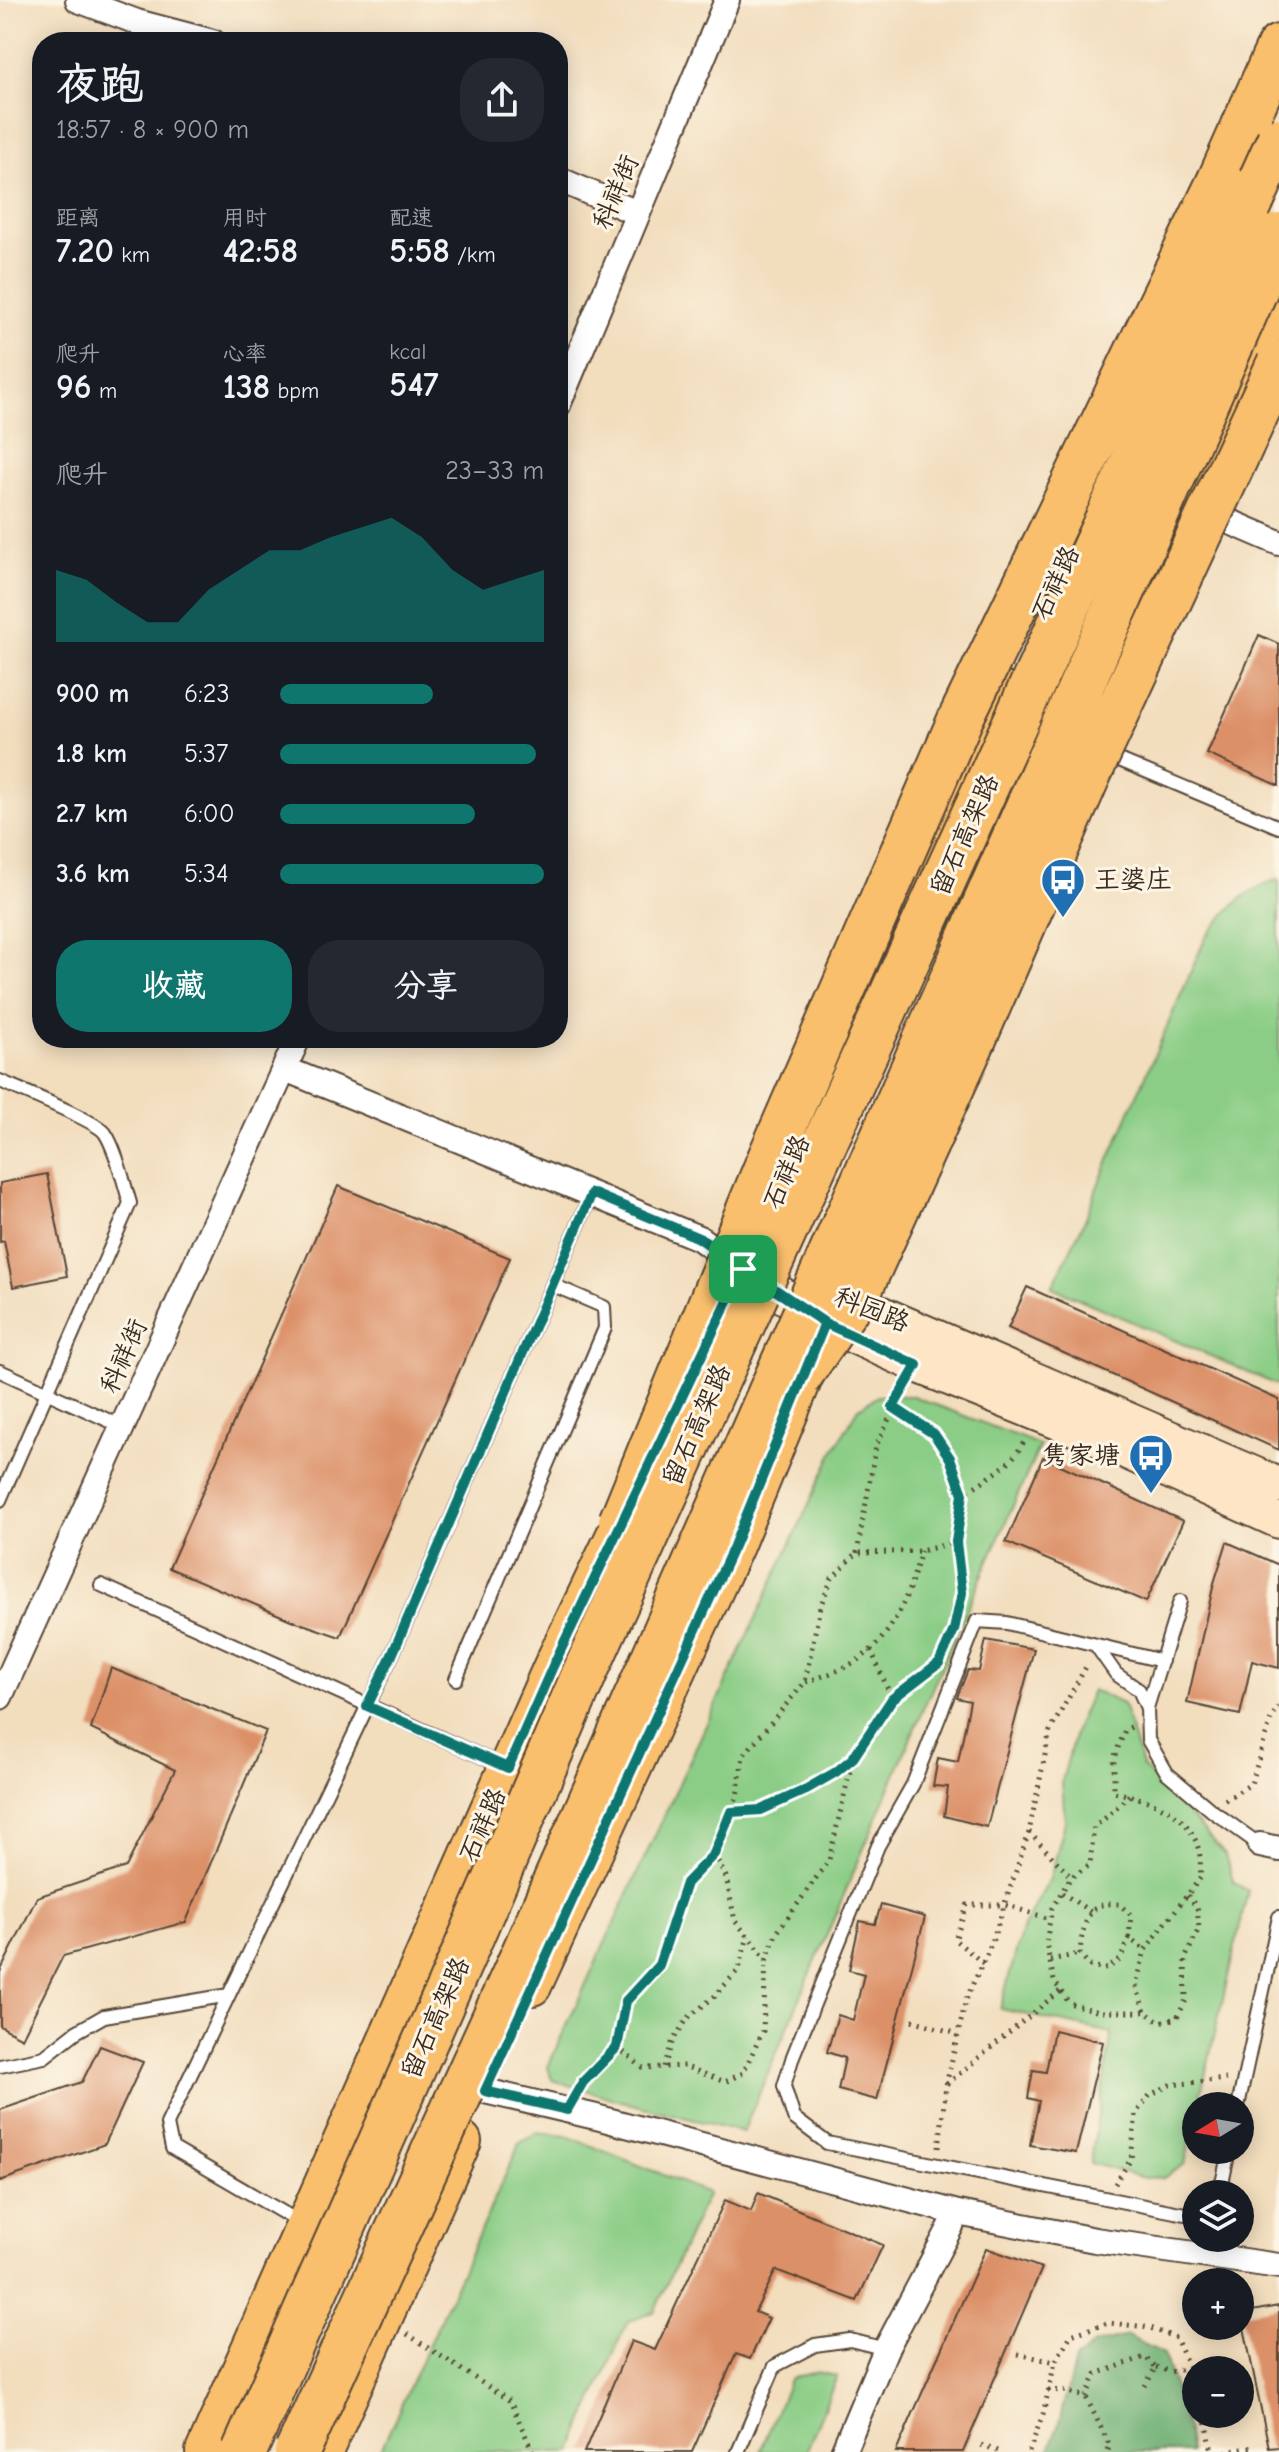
<!DOCTYPE html>
<html lang="zh">
<meta charset="utf-8">
<style>
body{margin:0;font-family:"Comic Neue","LXGW WenKai TC",sans-serif;background:#242831;color:#f1f3f6;height:100vh;display:flex;flex-direction:column;font-size:30px;white-space:nowrap}
*{box-sizing:border-box;margin:0}
p{font-size:26px;color:#9ea1a6}
.icon{flex:none;width:44px;height:44px;fill:none;stroke:currentColor;stroke-width:2;stroke-linecap:round;stroke-linejoin:round}
.map{position:relative;flex:1;overflow:hidden}
.details{position:absolute;left:32px;top:32px;width:536px;height:1016px;display:flex;flex-direction:column;background:#171b24;border-radius:32px;box-shadow:0 4px 20px #0003}
.details>*{flex:none}
.needle{width:52px;rotate:259deg}
.tools{position:absolute;left:1182px;top:2092px;display:grid;gap:16px}
.tools a{display:grid;place-items:center;width:72px;height:72px;border-radius:50%;background:#171b24;box-shadow:0 4px 20px #0003;font-size:40px}
.pin{position:absolute;display:grid;place-items:center;width:68px;height:68px;color:#fff;margin:-34px;border-radius:16px;box-shadow:0 4px 12px #0006}
.round{display:grid;place-items:center;flex:none;width:84px;height:84px;border-radius:32px;background:#242831}
.headline{display:flex;align-items:center;justify-content:space-between;height:136px;padding:0 24px}
h1{font-size:44px;font-weight:700;line-height:60px}
.metrics{display:grid;grid-template-columns:repeat(3,1fr);gap:12px;height:136px;padding:8px 24px}
.metrics div{display:grid;align-content:center}
.metrics b{font-size:34px;font-weight:700}
.metrics small{font-size:22px;font-weight:400}
.metrics p{font-size:22px}
.chart{height:224px;padding:16px 24px}
.chart p{display:flex;justify-content:space-between}
.chart svg{width:100%;height:144px;margin-top:8px;fill:#0f766e;opacity:.7}
.primary-button{display:flex;gap:16px;margin-top:auto;padding:16px 24px}
.primary-button a{flex:1;height:92px;border-radius:32px;background:#0f766e;color:#fff;font-size:32px;font-weight:700;line-height:92px;text-align:center}
.primary-button a+a{background:#242831;color:#f1f3f6}
ul{padding:0 24px;list-style:none;font-size:26px}
li{display:grid;grid-template-columns:128px 96px 1fr;align-items:center;height:60px}
li i{height:20px;border-radius:10px;background:#0f766e}
.map>svg:first-child{display:block}
.green{fill:#8bcd86;stroke:#637c52;stroke-width:2}
.forest{fill:#70b073;stroke:#566d48;stroke-width:2}
.building{fill:#dc9067}
.lines{fill:none;stroke-linecap:round;stroke-linejoin:round}
.lane-casing{stroke:#564536;stroke-width:16}
.street-casing{stroke:#564536;stroke-width:28}
.secondary-casing{stroke:#564536;stroke-width:38}
.primary-casing{stroke:#564536;stroke-width:42}
.highway-casing{stroke:#564536;stroke-width:48}
.path{stroke:#564536;stroke-width:5;stroke-dasharray:2 6;stroke-linecap:butt}
.lane{stroke:#fff;stroke-width:12}
.street{stroke:#fff;stroke-width:24}
.secondary{stroke:#fde5c5;stroke-width:34}
.primary{stroke:#f9bf6d;stroke-width:38}
.highway{stroke:#f9bf6d;stroke-width:44}
.highway-bridge-casing{stroke:#564536;stroke-width:48;stroke-linecap:butt}
.highway-bridge{stroke:#f9bf6d;stroke-width:44}
.route-casing{stroke:#fff;stroke-width:16}
.route{stroke:#0f766e;stroke-width:10}
.labels{text-anchor:middle;dominant-baseline:central;stroke-width:6;stroke-linejoin:round;paint-order:stroke}
.street-label{font-size:26px;fill:#3b2a1e;stroke:#fcf5e5}
.poi-label{font-size:26px;fill:#3b2a1e;stroke:#fcf5e5;text-anchor:start}
</style>
<div class="map">
<svg width="1279" height="2452" viewBox="0 0 1279 2452">
<rect width="100%" height="100%" fill="#fcf5e5"/>
<filter id="ink" filterUnits="userSpaceOnUse"><feTurbulence type="fractalNoise" baseFrequency=".0125" numOctaves="2"/><feDisplacementMap in="SourceGraphic" scale="16" xChannelSelector="R" yChannelSelector="G"/><feConvolveMatrix kernelMatrix="1 2 1 2 8 2 1 2 1" color-interpolation-filters="sRGB"/></filter>
<filter id="wash" filterUnits="userSpaceOnUse"><feTurbulence type="fractalNoise" baseFrequency=".006" numOctaves="4" result="noise"/><feDisplacementMap in="SourceGraphic" scale="32" xChannelSelector="R" yChannelSelector="G"/><feGaussianBlur stdDeviation="1.8" result="paint"/><feColorMatrix in="noise" values="0 0 0 0 0 0 0 0 0 0 0 0 0 0 0 0 0 1.4 0 .05"/><feComposite in="paint" operator="in"/></filter>
<g filter="url(#wash)">
<rect width="100%" height="100%" fill="#f2ddbd"/>
<path class="green" d="M 1279,879 L 1279,1386 L 1052,1287 L 1085,1220 L 1098,1185 L 1205,939 C 1228,909 1242,891 1279,879 Z
M 878,1396 L 913,1396 L 1040,1445 L 923,1709 L 743,2132 L 628,2103 L 552,2080 L 548,2067 L 558,2044 L 835,1448 L 859,1408 Z
M 1092,1690 L 1123,1704 L 1142,1766 L 1182,1806 L 1225,1855 L 1233,1881 L 1248,1891 L 1198,2106 L 1196,2106 L 1196,2116 L 1185,2164 L 1165,2177 L 1144,2178 L 1090,2163 L 1112,2033 L 1000,2009 L 1023,1927 L 1050,1879 L 1065,1822 L 1062,1781 L 1077,1725 Z
M 537,2133 L 567,2136 L 708,2193 L 654,2312 L 627,2322 L 571,2452 L 380,2452 L 520,2143 Z
M 815,2372 L 837,2376 L 806,2452 L 760,2452 L 790,2379 Z"/>
<path class="forest" d="M 1127,2336 L 1164,2354 L 1186,2426 L 1190,2452 L 1048,2452 L 1058,2426 L 1075,2360 L 1094,2344 Z"/>
<g id="blocks">
<path class="building" d="M 1259,635 L 1279,644 L 1279,786 L 1207,754 Z
M 47,1174 L 67,1276 L 13,1287 L 4,1241 L 0,1242 L 0,1183 Z
M 338,1186 L 510,1258 L 340,1637 L 291,1620 L 169,1568 Z
M 1027,1287 L 1279,1400 L 1279,1450 L 1008,1328 Z
M 1043,1457 L 1183,1521 L 1146,1602 L 1006,1542 Z
M 1227,1542 L 1279,1565 L 1279,1668 L 1252,1661 L 1240,1715 L 1187,1703 L 1214,1583 Z
M 986,1640 L 1034,1649 L 987,1827 L 944,1816 L 948,1787 L 933,1786 L 938,1758 L 958,1762 L 970,1701 L 957,1698 L 959,1692 L 968,1670 L 979,1671 Z
M 111,1668 L 266,1731 L 186,1922 L 63,1956 L 22,2038 L 0,2026 L 0,1972 L 37,1897 L 126,1867 L 175,1770 L 91,1729 Z
M 881,1905 L 925,1917 L 877,2100 L 838,2090 L 845,2058 L 827,2052 L 838,2015 L 853,2020 L 864,1974 L 849,1970 L 860,1921 L 875,1924 Z
M 1054,2030 L 1103,2042 L 1076,2153 L 1030,2145 L 1039,2101 L 1028,2098 L 1033,2070 L 1046,2072 Z
M 100,2046 L 143,2062 L 105,2144 L 0,2181 L 0,2110 L 82,2082 Z
M 758,2193 L 883,2245 L 857,2301 L 776,2270 L 755,2312 L 769,2318 L 750,2359 L 736,2354 L 692,2452 L 584,2452 L 631,2341 L 655,2350 L 725,2200 L 751,2211 Z
M 986,2248 L 1042,2268 L 963,2452 L 896,2452 Z
M 1279,2306 L 1279,2447 L 1269,2448 L 1241,2313 Z"/>
</g>
</g>
<g filter="url(#ink)">
<use href="#blocks" fill-opacity="0" stroke="#564536" stroke-width="2"/>
<g class="lines">
<g class="lane-casing">
<path id="lane" d="M 1105,754 L 1279,827
M 0,1081 C 18,1089 97,1121 105,1133 C 116,1149 124,1184 130,1203 L 0,1500
M 0,1371 L 123,1427
M 101,1585 L 505,1767
M 1180,1601 L 1147,1708 L 1148,1740 L 1167,1773 L 1211,1810 L 1260,1845
M 1097,1647 L 1116,1674 L 1139,1690 L 1147,1708
M 1162,1661 L 1007,1623 L 977,1621 L 913,1784 L 878,1846 L 793,2056 L 784,2086 L 794,2118 L 827,2143 L 1185,2214 L 1196,2211
M 456,1679 L 605,1328 L 604,1307 L 553,1285
M 0,2066 L 44,2057 L 76,2032 L 104,2016 L 229,1995
M 1238,2106 L 1279,1917
M 1215,2194 L 1223,2179 L 1229,2150
M 301,2223 L 172,2148 L 167,2124 L 392,1655 L 592,1193
M 738,2452 L 775,2366 L 815,2345 L 850,2340 L 886,2349"/>
</g>
<g class="street-casing">
<path id="street" d="M 78,0 L 137,22 L 213,42
M 558,179 L 637,213
M 558,405 L 727,0
M 1200,509 L 1279,543
M 285,1069 L 699,1238 L 737,1265
M 0,1697 L 298,1038
M 1260,1845 L 1279,1849
M 485,2091 L 596,2117 L 958,2213 L 1095,2240 L 1279,2266
M 843,2452 L 886,2349 L 958,2213"/>
</g>
<g class="secondary-casing">
<path id="secondary" d="M 743,1269 L 825,1323 L 917,1365 L 1081,1431 L 1279,1521
M 831,1292 L 1279,1485"/>
</g>
<g class="primary-casing">
<path id="primary" d="M 1084,734 L 1279,296
M 803,1135 L 1005,692
M 532,1986 L 734,1546 L 814,1351
M 205,2452 L 553,1666 L 635,1495
M 323,2452 L 462,2141"/>
</g>
<g class="highway-casing">
<path id="highway" d="M 1220,180 L 1279,47"/>
</g>
<path class="path" d="M 893,1407 L 934,1434 L 950,1458 L 963,1494
M 956,1542 L 962,1593 L 958,1612
M 857,1553 L 876,1446 L 903,1390
M 871,1650 L 892,1699
M 806,1682 C 817,1678 830,1674 841,1669 C 890,1648 908,1599 921,1551
M 1131,1727 L 1125,1730 L 1114,1758 L 1114,1792 C 1150,1800 1189,1810 1199,1851 C 1201,1859 1200,1869 1201,1877 L 1145,1950 L 1136,1986 L 1145,2012 L 1160,2022 L 1177,2018 L 1186,2000 L 1185,1959 L 1199,1928 L 1197,1907 L 1187,1895
M 1129,1795 L 1109,1815 L 1094,1827 L 1090,1865 L 1071,1877 L 1052,1908 L 1046,1943 L 1054,1981 L 1069,2003 L 1099,2012 L 1145,2012
M 1225,1800 L 1251,1784 L 1272,1716 L 1279,1707
M 731,1812 C 741,1812 753,1813 763,1809 C 795,1799 826,1780 852,1759
M 1029,1832 L 1071,1877
M 714,1854 L 726,1877 L 735,1921 L 754,1943 L 766,1960
M 1062,1893 L 1091,1912
M 1129,1938 L 1131,1915 L 1119,1904 C 1113,1904 1105,1903 1099,1906 C 1084,1913 1081,1939 1080,1954 L 1090,1966 L 1107,1969 L 1120,1960 L 1129,1938 L 1145,1950
M 1050,1960 L 1080,1954
M 983,1963 L 955,1940 L 967,1905 L 1005,1905 L 1050,1919
M 912,2020 L 958,2034
M 617,2047 L 643,2068 L 684,2066 L 725,2082 L 743,2073 L 763,2031 L 766,1961 L 776,1934 L 829,1860 L 853,1758 L 892,1699 L 940,1662
M 664,2067 L 673,2040 L 688,2018 L 715,1996 L 739,1969 L 748,1936
M 947,2084 L 1061,1990
M 579,2088 L 583,2082 L 617,2047 L 626,2001 L 659,1965 L 686,1883 L 714,1854 L 737,1797 L 743,1756 L 805,1682 L 820,1607 L 832,1578 L 857,1553 L 921,1551 L 956,1542 L 963,1494 C 986,1479 1014,1465 1025,1439
M 939,2148 L 946,2085 L 966,2000 L 992,1942 L 1029,1832 L 1050,1731 L 1087,1665
M 1115,2184 L 1131,2159 L 1136,2113 L 1150,2095 L 1170,2085 L 1226,2079
M 407,2334 L 510,2401 L 533,2452
M 1018,2354 L 1055,2362
M 1156,2367 L 1170,2372 L 1189,2368
M 1048,2390 L 1066,2391 L 1086,2397 L 1110,2446 L 1107,2452
M 1086,2397 L 1096,2374 L 1145,2357 L 1156,2367 L 1145,2386
M 1205,2414 L 1212,2452
M 981,2445 L 1001,2452
M 1029,2452 L 1043,2414 L 1055,2362 L 1071,2335 L 1108,2323 L 1148,2327 L 1176,2338 L 1196,2383
M 1225,2452 L 1254,2447"/>
<use href="#lane" class="lane"/>
<use href="#street" class="street"/>
<use href="#secondary" class="secondary"/>
<use href="#primary" class="primary"/>
<use href="#highway" class="highway"/>
<g class="highway-bridge-casing">
<path id="highway-bridge" d="M 798,1378 L 861,1287 L 973,1041 L 1087,778 L 1279,364
M 621,1522 L 770,1158 L 960,720 L 1220,180
M 244,2452 L 465,1951 L 586,1670 L 1279,140
M 297,2452 L 523,1955 L 1279,236"/>
</g>
<use href="#highway-bridge" class="highway-bridge"/>
</g>
</g>
<g class="lines" filter="url(#ink)">
<g class="route-casing">
<path id="route" d="M 743,1269 L 553,1666 L 508,1768 L 367,1706 L 392,1655 L 592,1193 L 699,1238 L 825,1323 L 734,1546 L 485,2091 L 567,2110 L 583,2082 L 617,2047 L 626,2001 L 659,1965 L 686,1883 L 714,1854 L 731,1812 L 761,1810 L 803,1791 L 836,1772 L 853,1758 L 892,1699 L 939,1663 L 954,1630 L 962,1593 L 956,1542 L 963,1494 L 950,1458 L 934,1434 L 893,1407 L 917,1365 L 825,1323 L 743,1269"/>
</g>
<use href="#route" class="route"/>
</g>
<defs>
<g id="bus-pin" transform="scale(2.3)"><path d="M0 17L-7.5 6A9.5 9.5 0 1 1 7.5 6Z" fill="#1f6fb2" stroke="#fcf5e5"/><path d="M-5-6H5V4H4V6H2V4H-2V6H-4V4H-5ZM-3.5-4V0h7V-4ZM-3.5 1.2v1.5H-2V1.2ZM2 1.2v1.5H3.5V1.2Z" fill="#fff"/></g>
</defs>
<g fill-rule="evenodd">
<use href="#bus-pin" x="1063" y="880"/>
<use href="#bus-pin" x="1151" y="1456"/>
</g>
<g class="labels">
<g class="street-label">
<text transform="translate(616 192) rotate(-67)">科祥街</text>
<text transform="translate(1056 583) rotate(-65)">石祥路</text>
<text transform="translate(965 835) rotate(-66)">留石高架路</text>
<text transform="translate(787 1172) rotate(-66)">石祥路</text>
<text transform="translate(872 1310) rotate(22)">科园路</text>
<text transform="translate(124 1356) rotate(-66)">科祥街</text>
<text transform="translate(697 1425) rotate(-66)">留石高架路</text>
<text transform="translate(483 1825) rotate(-66)">石祥路</text>
<text transform="translate(436 2018) rotate(-66)">留石高架路</text>
</g>
<g class="poi-label">
<text x="1094" y="880">王婆庄</text>
<text x="1120" y="1456" text-anchor="end">隽家塘</text>
</g>
</g>
</svg>
<div class="tools">
<a><svg class="needle" viewBox="-14 -14 28 28"><path d="M0-13l5 13h-10z" fill="#e53935"/><path d="M0 13l5-13h-10z" fill="#9ea1a6"/></svg></a>
<a><svg class="icon" aria-label="layers" viewBox="0 0 24 24"><path d="M12 4l9 5-9 5-9-5zM3 14l9 5 9-5"/></svg></a>
<a>+</a>
<a>−</a>
</div>
<div class="pin" style="left:743px;top:1269px;background:#1e9e55"><svg class="icon" aria-label="arrive" viewBox="0 0 24 24"><path d="M6 21V4h12l-3 4 3 4H6"/></svg></div>
<section class="details">
<div class="headline"><div><h1>夜跑</h1><p>18:57 · 8 × 900 m</p></div><a class="round"><svg class="icon" aria-label="share" viewBox="0 0 24 24"><path d="M12 15V3M7 8l5-5 5 5M5 13v7h14v-7"/></svg></a></div>
<div class="metrics">
<div><p>距离</p><b>7.20<small> km</small></b></div>
<div><p>用时</p><b>42:58</b></div>
<div><p>配速</p><b>5:58<small> /km</small></b></div>
</div>
<div class="metrics">
<div><p>爬升</p><b>96<small> m</small></b></div>
<div><p>心率</p><b>138<small> bpm</small></b></div>
<div><p>kcal</p><b>547</b></div>
</div>
<div class="chart"><p><span>爬升</span>23–33 m</p>
<svg viewBox="0 0 160 44" preserveAspectRatio="none"><path d="M0 44V22L10 25L20 32L30 38L40 38L50 28L60 22L70 16L80 16L90 12L100 9L110 6L120 12L130 22L140 28L150 25L160 22V44z"/></svg>
</div>
<ul>
<li><b>900 m</b>6:23<i style="width:58%"></i></li>
<li><b>1.8 km</b>5:37<i style="width:97%"></i></li>
<li><b>2.7 km</b>6:00<i style="width:74%"></i></li>
<li><b>3.6 km</b>5:34<i style="width:100%"></i></li>
</ul>
<div class="primary-button"><a>收藏</a><a>分享</a></div>
</section>
</div>
